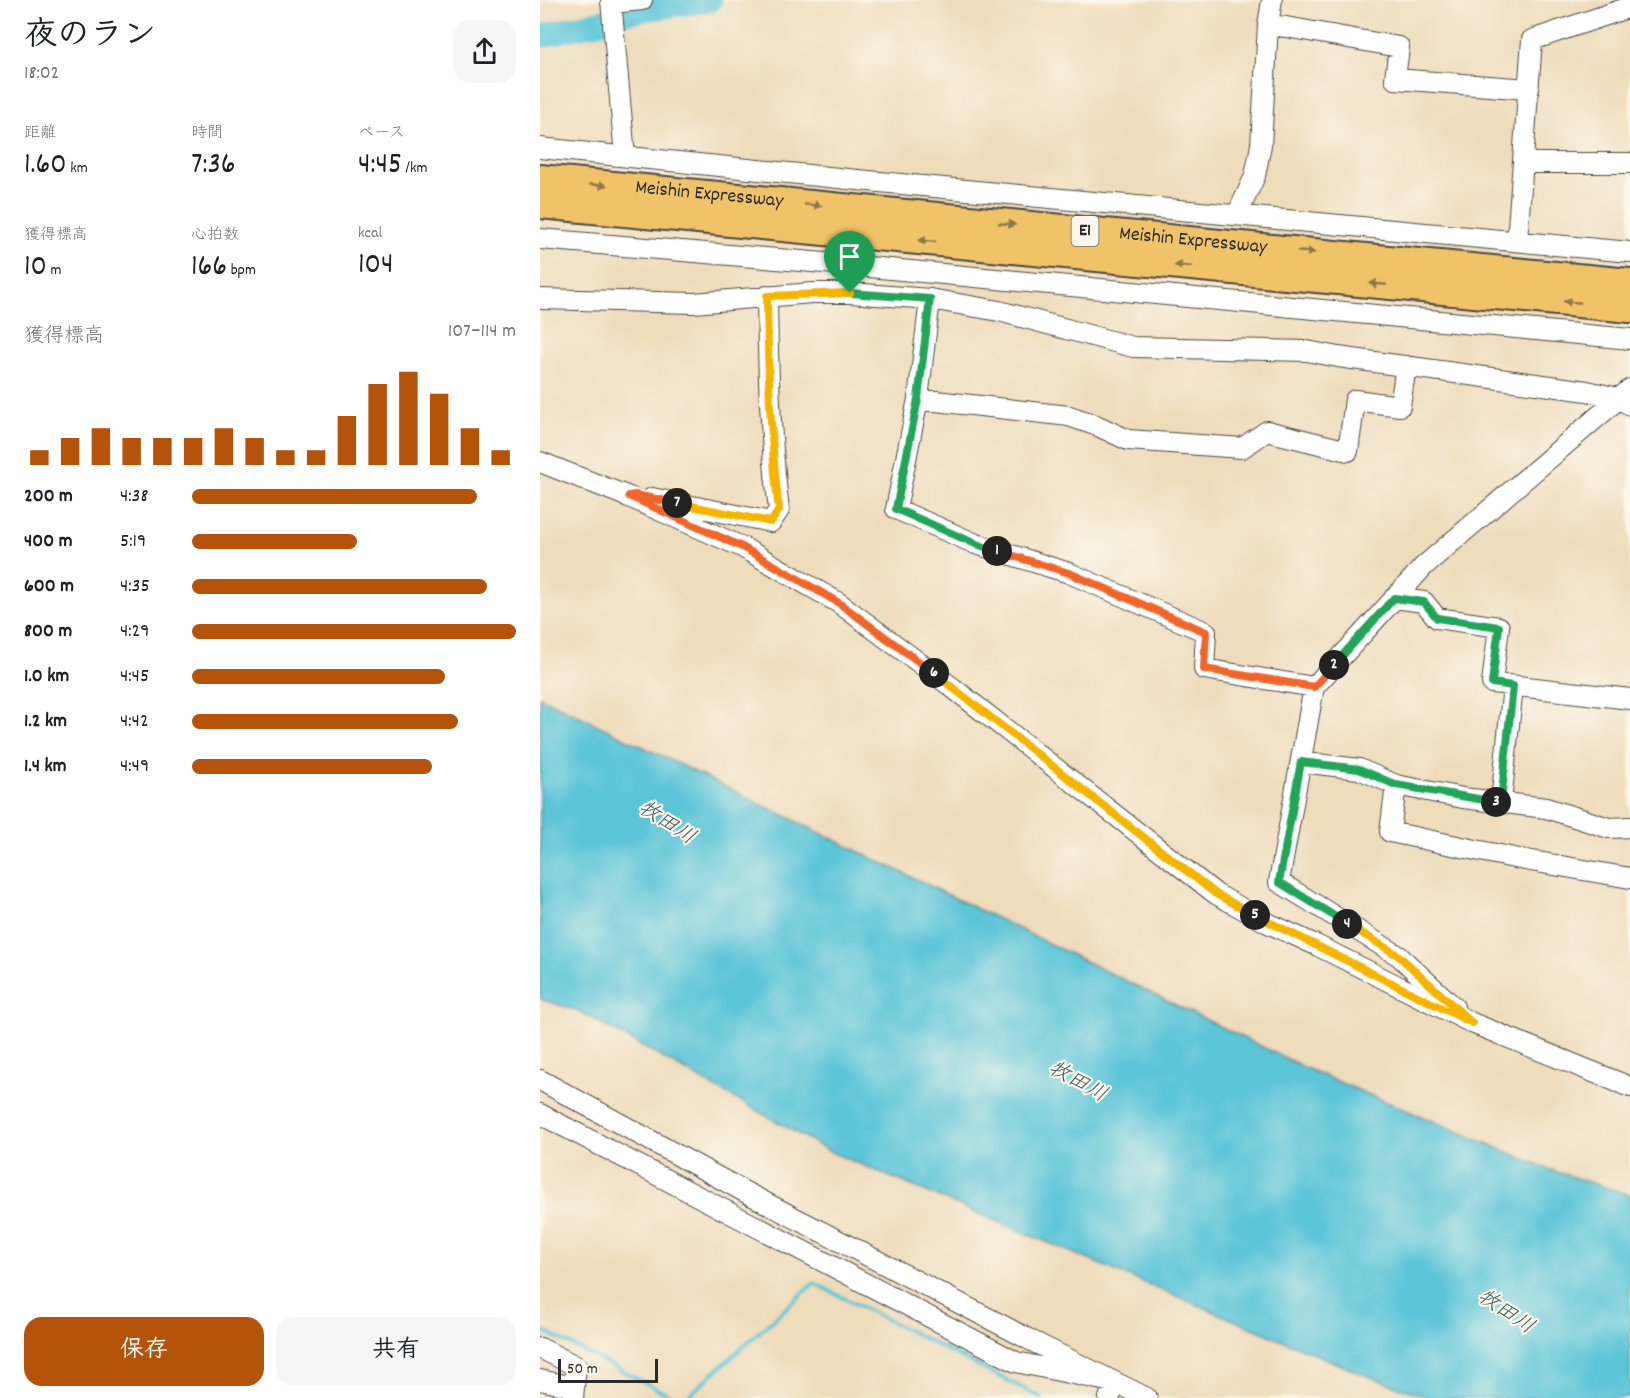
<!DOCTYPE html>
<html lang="ja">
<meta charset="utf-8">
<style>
body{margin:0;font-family:Dekko,"Klee One",sans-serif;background:#f6f6f6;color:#202124;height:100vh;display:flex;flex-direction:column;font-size:22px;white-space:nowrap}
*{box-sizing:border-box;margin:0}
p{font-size:20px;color:#757577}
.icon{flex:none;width:33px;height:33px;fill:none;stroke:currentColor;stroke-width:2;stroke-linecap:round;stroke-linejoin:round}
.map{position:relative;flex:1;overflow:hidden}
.side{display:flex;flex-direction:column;background:#fff;width:540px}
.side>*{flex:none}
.scale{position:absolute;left:18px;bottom:15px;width:100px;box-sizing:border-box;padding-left:6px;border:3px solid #2b2b2b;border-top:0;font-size:16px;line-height:21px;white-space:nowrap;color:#2b2b2b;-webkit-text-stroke:4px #fbf7ec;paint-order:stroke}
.pin{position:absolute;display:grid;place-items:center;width:51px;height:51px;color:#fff;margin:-62px -26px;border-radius:50% 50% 50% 0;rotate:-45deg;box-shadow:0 0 6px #0007}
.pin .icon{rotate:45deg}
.km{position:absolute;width:30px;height:30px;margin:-15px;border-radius:50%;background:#222;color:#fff;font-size:16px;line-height:30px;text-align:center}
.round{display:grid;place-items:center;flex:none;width:63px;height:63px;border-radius:18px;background:#f6f6f6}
.head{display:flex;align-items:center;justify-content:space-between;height:102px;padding:0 24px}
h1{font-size:33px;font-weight:600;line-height:45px}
.figures{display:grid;grid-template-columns:repeat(3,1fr);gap:9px;height:102px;padding:6px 24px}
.figures div{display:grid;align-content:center}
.figures b{font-size:30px;font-weight:600}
.figures small{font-size:16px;font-weight:400}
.figures p{font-size:16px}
.chart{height:168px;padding:12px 24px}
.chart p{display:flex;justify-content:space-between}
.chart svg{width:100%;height:108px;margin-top:6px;stroke:#b45309;stroke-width:6}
.action{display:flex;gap:12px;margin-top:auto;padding:12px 24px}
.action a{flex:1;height:69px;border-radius:18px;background:#b45309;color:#fff;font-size:24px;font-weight:600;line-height:69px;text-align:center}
.action a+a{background:#f6f6f6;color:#202124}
ul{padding:0 24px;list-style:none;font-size:20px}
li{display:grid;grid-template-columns:96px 72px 1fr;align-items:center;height:45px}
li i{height:15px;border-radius:8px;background:#b45309}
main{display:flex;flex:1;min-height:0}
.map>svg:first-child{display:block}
.water{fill:#5cc5d8;stroke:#447882;stroke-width:1.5}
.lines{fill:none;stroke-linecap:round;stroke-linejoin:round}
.stream{stroke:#5cc5d8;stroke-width:4}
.river{stroke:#5cc5d8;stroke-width:24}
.minor-casing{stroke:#484641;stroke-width:22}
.highway-casing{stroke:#484641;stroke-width:32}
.minor{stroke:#fff;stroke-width:20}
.highway{stroke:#f1c369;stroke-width:28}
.oneway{fill:#8e774a}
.split-1-casing{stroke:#fff;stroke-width:12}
.split-2-casing{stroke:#fff;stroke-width:12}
.split-3-casing{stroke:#fff;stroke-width:12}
.split-4-casing{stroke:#fff;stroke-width:12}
.split-5-casing{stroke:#fff;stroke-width:12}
.split-6-casing{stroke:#fff;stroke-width:12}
.split-7-casing{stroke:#fff;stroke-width:12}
.split-8-casing{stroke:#fff;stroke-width:12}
.split-1{stroke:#22a559;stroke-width:8}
.split-2{stroke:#f0652b;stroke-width:8}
.split-3{stroke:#22a559;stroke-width:8}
.split-4{stroke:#22a559;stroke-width:8}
.split-5{stroke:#f5b400;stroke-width:8}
.split-6{stroke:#f5b400;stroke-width:8}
.split-7{stroke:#f0652b;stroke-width:8}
.split-8{stroke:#f5b400;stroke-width:8}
.labels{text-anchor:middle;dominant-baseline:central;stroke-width:4.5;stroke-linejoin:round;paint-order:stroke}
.shield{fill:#fbf7ec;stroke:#696865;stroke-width:1.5}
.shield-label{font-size:18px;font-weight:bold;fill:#2b2b2b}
.street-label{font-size:20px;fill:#2b2b2b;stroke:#fbf7ec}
.water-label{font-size:21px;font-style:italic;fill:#3a595f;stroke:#fbf7ec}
</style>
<main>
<section class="side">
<div class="head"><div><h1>夜のラン</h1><p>18:02</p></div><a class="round"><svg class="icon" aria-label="share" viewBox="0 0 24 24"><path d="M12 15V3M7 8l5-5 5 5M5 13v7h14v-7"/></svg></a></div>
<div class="figures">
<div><p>距離</p><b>1.60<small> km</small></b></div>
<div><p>時間</p><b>7:36</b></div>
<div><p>ペース</p><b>4:45<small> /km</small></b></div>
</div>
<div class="figures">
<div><p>獲得標高</p><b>10<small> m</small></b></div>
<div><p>心拍数</p><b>166<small> bpm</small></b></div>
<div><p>kcal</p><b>104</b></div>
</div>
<div class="chart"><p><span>獲得標高</span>107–114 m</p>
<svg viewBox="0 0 160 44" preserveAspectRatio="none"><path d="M5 44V38M15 44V33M25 44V29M35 44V33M45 44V33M55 44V33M65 44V29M75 44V33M85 44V38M95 44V38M105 44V24M115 44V11M125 44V6M135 44V15M145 44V29M155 44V38"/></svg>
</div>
<ul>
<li><b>200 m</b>4:38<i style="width:88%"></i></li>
<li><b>400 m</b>5:19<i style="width:51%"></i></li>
<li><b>600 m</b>4:35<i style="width:91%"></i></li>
<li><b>800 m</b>4:29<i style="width:100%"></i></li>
<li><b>1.0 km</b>4:45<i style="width:78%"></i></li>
<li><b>1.2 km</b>4:42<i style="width:82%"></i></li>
<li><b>1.4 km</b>4:49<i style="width:74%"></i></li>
</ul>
<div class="action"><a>保存</a><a>共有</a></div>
</section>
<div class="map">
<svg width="1090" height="1398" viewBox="0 0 1090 1398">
<rect width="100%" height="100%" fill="#fbf7ec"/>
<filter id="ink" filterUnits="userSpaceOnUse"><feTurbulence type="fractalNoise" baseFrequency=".0167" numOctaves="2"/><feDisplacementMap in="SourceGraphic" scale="12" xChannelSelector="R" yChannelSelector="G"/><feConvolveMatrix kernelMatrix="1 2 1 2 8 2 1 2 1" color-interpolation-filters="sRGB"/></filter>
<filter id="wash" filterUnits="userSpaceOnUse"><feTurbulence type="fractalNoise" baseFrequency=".008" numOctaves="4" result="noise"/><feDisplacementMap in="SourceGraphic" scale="24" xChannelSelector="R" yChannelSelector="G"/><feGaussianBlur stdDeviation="1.35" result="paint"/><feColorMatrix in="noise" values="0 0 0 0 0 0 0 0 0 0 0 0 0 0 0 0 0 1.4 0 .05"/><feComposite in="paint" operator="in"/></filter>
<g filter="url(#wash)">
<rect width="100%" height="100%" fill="#efdcbb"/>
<path class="water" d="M 0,697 L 772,1071 L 1011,1170 L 1090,1195 L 1090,1398 L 891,1398 L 830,1377 L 291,1152 L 39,1011 L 0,999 Z"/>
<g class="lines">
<path class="stream" d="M 0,1329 L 135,1398 L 147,1397 L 274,1283 L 502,1398"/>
<path class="river" d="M 0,36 L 59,22 L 88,12 L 170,0"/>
</g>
</g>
<g filter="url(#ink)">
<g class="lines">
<g class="minor-casing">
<path id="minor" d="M 71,0 L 85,156
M 71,3 L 102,0
M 728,25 L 746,27 L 859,47 L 855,79 L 989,89
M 0,148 L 318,180 L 1090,252
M 983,163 L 1090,163
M 697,215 L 715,176 L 721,145 L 728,25 L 732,0
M 0,239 L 308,265 L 1090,339
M 977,241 L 992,40 L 1090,7
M 0,299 L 154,303 L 272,293 L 310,293 L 390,299 L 459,311 L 593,347 L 767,351 L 798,357 L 1047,391 L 1078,398 L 1090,405
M 390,299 L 378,399 L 356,509 L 436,544 L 529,573 L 666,632 L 664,669 L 774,687
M 378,399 L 529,416 L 558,426 L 588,440 L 702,448 L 727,431 L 808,451 L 815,400 L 860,406 L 866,366
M 0,462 L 89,497 L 202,547 L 299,603 L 413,688 L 676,894 L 728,923 L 776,945 L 932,1023 L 1090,1087
M 112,498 L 231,522 L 239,510 C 230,439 228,368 227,296
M 854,598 L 884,602 L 897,618 L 959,627 L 952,683 L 1090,699
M 761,762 L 819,769 L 856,785 L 923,798 L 1006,808 L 1069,828 L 1090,827
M 856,785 L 850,832 L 974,858 L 1090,878
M 961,802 L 973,686
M 914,1007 L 859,956 L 739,882 L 774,687 L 884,566 L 1090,389
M 0,1080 L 205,1192 L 498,1344 L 607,1398
M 0,1114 L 476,1362 L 577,1383 L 569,1398
M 0,1348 L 36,1366 L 33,1398
M 0,1380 L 34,1387"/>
</g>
<g class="highway-casing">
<g id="highway">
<path id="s1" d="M 0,179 L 1090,283"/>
<path d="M 0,204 L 1090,308"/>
</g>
</g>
<use href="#minor" class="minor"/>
<use href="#highway" class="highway"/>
</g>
<defs><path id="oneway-solid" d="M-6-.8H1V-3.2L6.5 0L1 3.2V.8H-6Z" transform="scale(1.5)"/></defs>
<g class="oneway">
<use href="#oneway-solid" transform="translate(58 185) rotate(5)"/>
<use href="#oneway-solid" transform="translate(273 205) rotate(5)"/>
<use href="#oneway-solid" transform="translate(467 224) rotate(5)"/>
<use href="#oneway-solid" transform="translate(387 241) rotate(-175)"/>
<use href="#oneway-solid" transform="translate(766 252) rotate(5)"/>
<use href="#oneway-solid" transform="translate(643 266) rotate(-175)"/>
<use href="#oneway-solid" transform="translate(838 284) rotate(-175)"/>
<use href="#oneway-solid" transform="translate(1032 302) rotate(-175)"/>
</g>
</g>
<g class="lines" filter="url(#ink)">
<g class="split-1-casing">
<path id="split-1" d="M 310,293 L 390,299 L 378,399 L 356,509 L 436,544 L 457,551"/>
</g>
<g class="split-2-casing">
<path id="split-2" d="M 457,551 L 529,573 L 666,632 L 664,669 L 774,687 L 794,665"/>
</g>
<g class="split-3-casing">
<path id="split-3" d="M 794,665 L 854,598 L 884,602 L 897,618 L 959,627 L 952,683 L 973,686 L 961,802 L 956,802"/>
</g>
<g class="split-4-casing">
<path id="split-4" d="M 807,924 L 739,882 L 761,762 L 819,769 L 856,785 L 956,802"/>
</g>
<g class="split-5-casing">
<path id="split-5" d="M 715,915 L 932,1023 L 859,956 L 807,924"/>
</g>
<g class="split-6-casing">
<path id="split-6" d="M 394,673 L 676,894 L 715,915"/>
</g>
<g class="split-7-casing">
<path id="split-7" d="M 137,503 L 95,495 L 89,496 L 202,547 L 251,575 L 299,603 L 394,673"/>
</g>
<g class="split-8-casing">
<path id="split-8" d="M 137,503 L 231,522 L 239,510 C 230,439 228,368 227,296 L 310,293"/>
</g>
<use href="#split-1" class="split-1"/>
<use href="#split-2" class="split-2"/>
<use href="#split-3" class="split-3"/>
<use href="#split-4" class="split-4"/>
<use href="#split-5" class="split-5"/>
<use href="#split-6" class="split-6"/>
<use href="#split-7" class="split-7"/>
<use href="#split-8" class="split-8"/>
</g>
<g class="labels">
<rect class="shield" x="531.5" y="216" width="27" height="30" rx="4.5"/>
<g class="shield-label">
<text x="545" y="231">E1</text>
</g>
<g class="street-label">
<text stroke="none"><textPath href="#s1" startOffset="170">Meishin Expressway</textPath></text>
<text stroke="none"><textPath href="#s1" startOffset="656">Meishin Expressway</textPath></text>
</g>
<g class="water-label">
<text transform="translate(126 824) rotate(33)">牧田川</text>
<text transform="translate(537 1083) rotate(29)">牧田川</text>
<text transform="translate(965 1313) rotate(34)">牧田川</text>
</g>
</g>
</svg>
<div class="scale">50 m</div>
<div class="pin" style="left:310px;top:293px;background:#1e9e55"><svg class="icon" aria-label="arrive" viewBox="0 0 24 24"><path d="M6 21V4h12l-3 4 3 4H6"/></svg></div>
<b class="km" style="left:457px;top:551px">1</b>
<b class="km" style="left:794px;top:665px">2</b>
<b class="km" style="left:956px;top:802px">3</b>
<b class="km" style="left:807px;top:924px">4</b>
<b class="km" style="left:715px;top:915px">5</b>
<b class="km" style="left:394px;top:673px">6</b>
<b class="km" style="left:137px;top:503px">7</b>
</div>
</main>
